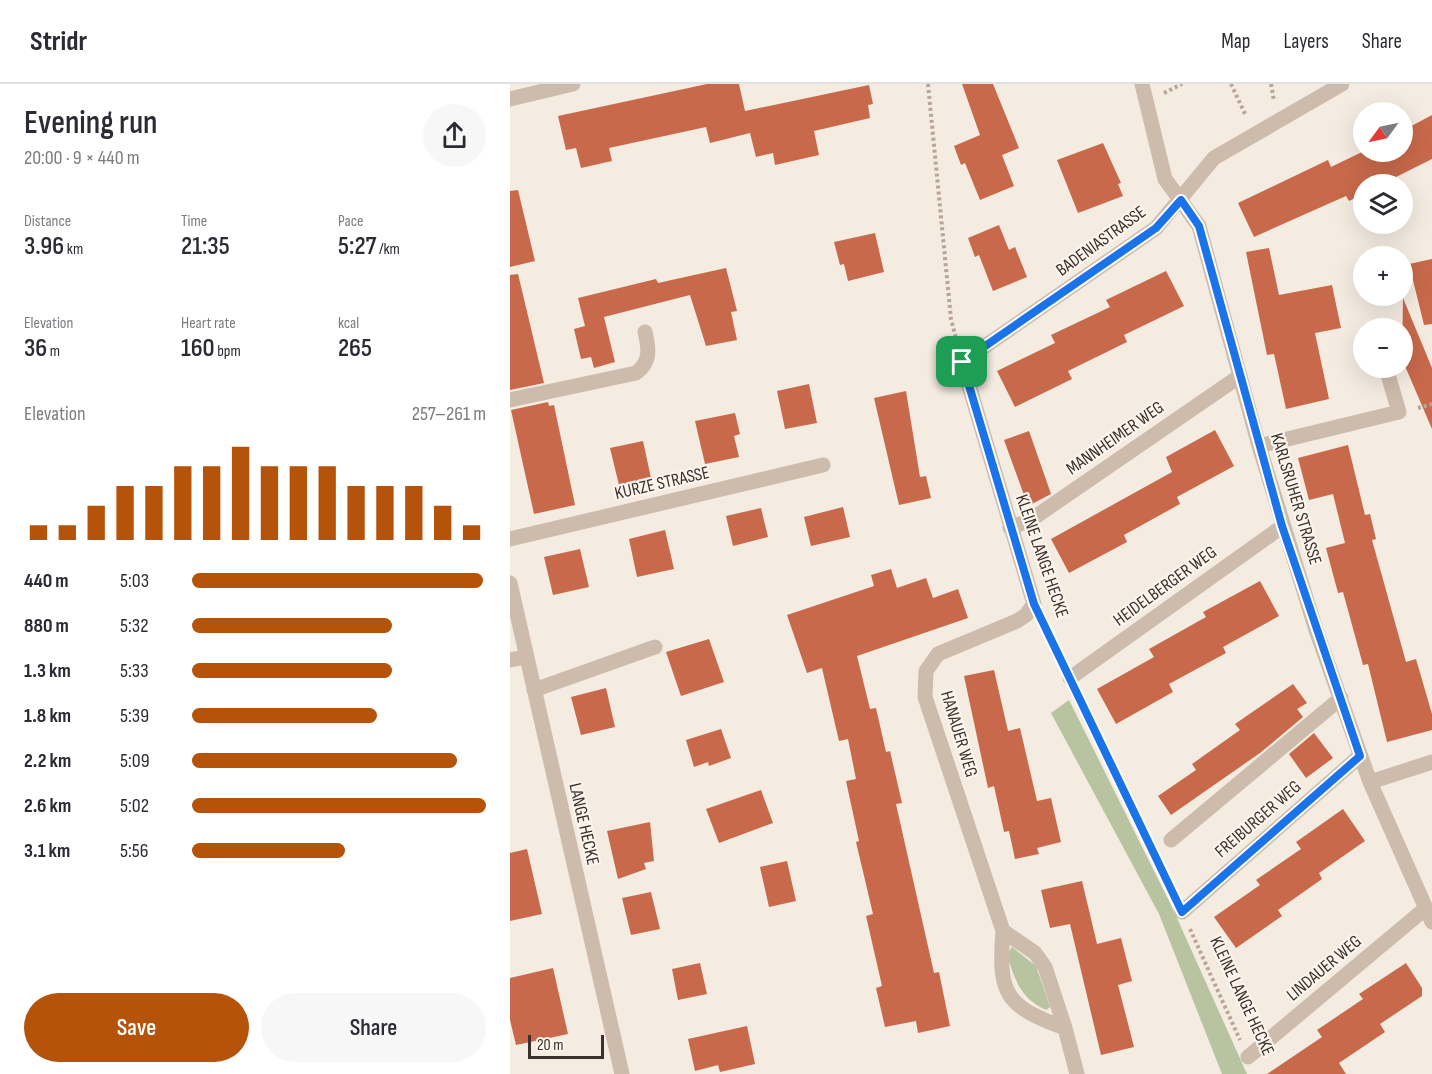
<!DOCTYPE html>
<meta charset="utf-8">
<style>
body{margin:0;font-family:"Sofia Sans Condensed",sans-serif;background:#f7f7f7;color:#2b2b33;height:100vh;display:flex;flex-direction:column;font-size:22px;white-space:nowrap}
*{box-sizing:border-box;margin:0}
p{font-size:20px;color:#7c7c81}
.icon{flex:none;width:33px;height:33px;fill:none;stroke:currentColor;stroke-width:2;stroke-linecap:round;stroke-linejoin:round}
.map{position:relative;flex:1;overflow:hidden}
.details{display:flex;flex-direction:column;background:#fff;width:510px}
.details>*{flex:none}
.needle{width:39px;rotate:237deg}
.fabs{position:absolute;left:843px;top:18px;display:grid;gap:12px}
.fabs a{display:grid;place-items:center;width:60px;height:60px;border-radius:50%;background:#fff;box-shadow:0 6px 24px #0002;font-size:30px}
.scale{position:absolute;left:18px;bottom:15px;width:76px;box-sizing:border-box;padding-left:6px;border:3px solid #3b302b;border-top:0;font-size:16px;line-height:21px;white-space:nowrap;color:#3b302b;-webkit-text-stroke:4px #fbf5ee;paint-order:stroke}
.pin{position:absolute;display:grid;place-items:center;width:51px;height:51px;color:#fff;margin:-26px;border-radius:12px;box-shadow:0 3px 9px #0006}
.round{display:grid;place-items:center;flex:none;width:63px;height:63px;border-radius:32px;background:#f7f7f7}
.head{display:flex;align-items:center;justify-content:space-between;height:102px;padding:0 24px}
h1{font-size:33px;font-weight:600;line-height:45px}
.metrics{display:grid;grid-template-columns:repeat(3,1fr);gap:9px;height:102px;padding:6px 24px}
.metrics div{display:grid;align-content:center}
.metrics b{font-size:26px;font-weight:600}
.metrics small{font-size:16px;font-weight:400}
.metrics p{font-size:16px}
.chart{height:168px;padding:12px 24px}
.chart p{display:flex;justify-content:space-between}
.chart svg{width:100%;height:108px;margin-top:6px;stroke:#b45309;stroke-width:6}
.action{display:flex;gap:12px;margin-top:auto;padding:12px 24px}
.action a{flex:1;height:69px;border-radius:36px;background:#b45309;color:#fff;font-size:24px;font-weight:600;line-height:69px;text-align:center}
.action a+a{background:#f7f7f7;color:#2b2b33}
ul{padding:0 24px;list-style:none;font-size:20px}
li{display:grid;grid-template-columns:96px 72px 1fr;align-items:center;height:45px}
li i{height:15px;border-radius:8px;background:#b45309}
header{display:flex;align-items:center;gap:36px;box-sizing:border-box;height:84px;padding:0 30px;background:#fff;border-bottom:2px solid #e1e1e2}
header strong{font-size:28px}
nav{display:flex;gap:33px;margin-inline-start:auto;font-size:21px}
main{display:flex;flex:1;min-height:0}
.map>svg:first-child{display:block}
.green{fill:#b8c4a0}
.building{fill:#c8694b}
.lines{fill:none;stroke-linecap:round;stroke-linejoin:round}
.path{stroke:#b9a596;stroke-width:4;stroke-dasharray:3 3;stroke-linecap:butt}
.minor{stroke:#cdbbac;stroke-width:15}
.route-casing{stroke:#fff;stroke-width:12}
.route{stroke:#1a73e8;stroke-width:8}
.labels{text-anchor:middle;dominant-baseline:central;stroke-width:4.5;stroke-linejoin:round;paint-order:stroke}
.street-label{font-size:18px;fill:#3b302b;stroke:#fbf5ee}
</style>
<header>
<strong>Stridr</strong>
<nav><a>Map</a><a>Layers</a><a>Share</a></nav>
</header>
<main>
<section class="details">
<div class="head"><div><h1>Evening run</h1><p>20:00 · 9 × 440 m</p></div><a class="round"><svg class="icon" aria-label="share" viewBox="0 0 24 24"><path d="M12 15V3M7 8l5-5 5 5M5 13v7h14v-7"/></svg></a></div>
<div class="metrics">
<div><p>Distance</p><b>3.96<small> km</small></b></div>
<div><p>Time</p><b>21:35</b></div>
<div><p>Pace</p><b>5:27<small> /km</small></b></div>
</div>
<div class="metrics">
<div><p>Elevation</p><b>36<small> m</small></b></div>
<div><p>Heart rate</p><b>160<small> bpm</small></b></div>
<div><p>kcal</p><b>265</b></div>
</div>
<div class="chart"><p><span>Elevation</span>257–261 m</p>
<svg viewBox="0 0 160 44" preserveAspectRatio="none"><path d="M5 44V38M15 44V38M25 44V30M35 44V22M45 44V22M55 44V14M65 44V14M75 44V6M85 44V14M95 44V14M105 44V14M115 44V22M125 44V22M135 44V22M145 44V30M155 44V38"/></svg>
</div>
<ul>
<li><b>440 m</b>5:03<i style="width:99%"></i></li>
<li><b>880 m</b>5:32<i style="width:68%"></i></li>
<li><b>1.3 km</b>5:33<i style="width:68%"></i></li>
<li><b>1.8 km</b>5:39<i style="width:63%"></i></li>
<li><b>2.2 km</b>5:09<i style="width:90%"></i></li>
<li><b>2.6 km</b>5:02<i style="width:100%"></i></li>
<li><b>3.1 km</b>5:56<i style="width:52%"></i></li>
</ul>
<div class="action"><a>Save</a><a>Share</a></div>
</section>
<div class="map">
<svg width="922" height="990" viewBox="0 0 922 990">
<rect width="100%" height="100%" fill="#f4ebe1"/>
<path class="green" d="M 559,616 L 662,823 L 737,990 L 712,990 L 649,830 L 541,629 Z
M 502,863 L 526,882 L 540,923 L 536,926 C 511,915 504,895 497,870 Z"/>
<path class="building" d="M 197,0 L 229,0 L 235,27 L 359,1 L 363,20 L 358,21 L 360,34 L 304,47 L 309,71 L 265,81 L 263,69 L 246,73 L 240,49 L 200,59 L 196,43 L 99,64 L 102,77 L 71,84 L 66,64 L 56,66 L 48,32 Z
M 452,0 L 483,0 L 509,64 L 492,71 L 504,102 L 470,116 L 455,79 L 451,81 L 444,62 L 470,51 Z
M 922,31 L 922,75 L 872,100 L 854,100 L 854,110 L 839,117 L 836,112 L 744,153 L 728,119 L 818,76 L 821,83 L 852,68 L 892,68 L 892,47 Z
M 593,59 L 611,99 L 608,100 L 613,112 L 568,129 L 547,76 Z
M 8,106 L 25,177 L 0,183 L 0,107 Z
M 489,141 L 499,166 L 505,163 L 517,193 L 483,207 L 469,171 L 465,173 L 458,154 Z
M 365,149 L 374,188 L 338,197 L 334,180 L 330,181 L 324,158 Z
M 759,164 L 769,211 L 822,201 L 831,244 L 805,249 L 819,315 L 776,325 L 764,270 L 757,271 L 736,168 Z
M 922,175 L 922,240 L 914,241 L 899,180 Z
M 216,184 L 227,227 L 221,228 L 227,256 L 196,262 L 180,211 L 94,233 L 105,278 L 84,284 L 81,273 L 71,275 L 64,245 L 75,242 L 68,214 L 146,195 L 148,199 Z
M 656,187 L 674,222 L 614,251 L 617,258 L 558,287 L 562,295 L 505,323 L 487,287 L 545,259 L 541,251 L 600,223 L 596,216 Z
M 8,190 L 34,299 L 0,306 L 0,191 Z
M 893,214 L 922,284 L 922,345 L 892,275 Z
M 299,300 L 307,339 L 275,345 L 267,307 Z
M 396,307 L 410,393 L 416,392 L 421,414 L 389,421 L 364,314 Z
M 38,318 L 39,322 L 44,321 L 65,421 L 24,430 L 1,326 Z
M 225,329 L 230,350 L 224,352 L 229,373 L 195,380 L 185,337 Z
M 705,346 L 724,382 L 667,413 L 670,420 L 614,451 L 617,458 L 559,489 L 541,455 L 662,388 L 656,373 Z
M 519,347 L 541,410 L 518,422 L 494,356 Z
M 133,357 L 141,394 L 109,401 L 100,364 Z
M 838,361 L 855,431 L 860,430 L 866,455 L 862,456 L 896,578 L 906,575 L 922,630 L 922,646 L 877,658 L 858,580 L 853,581 L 833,508 L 828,509 L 816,464 L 835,459 L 823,410 L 799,416 L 788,374 Z
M 333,423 L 340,453 L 301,462 L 294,433 Z
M 251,424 L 258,453 L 223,462 L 216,432 Z
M 155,446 L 164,485 L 127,493 L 119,455 Z
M 70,465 L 79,503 L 43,511 L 34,473 Z
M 381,485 L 387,504 L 416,494 L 423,514 L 448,505 L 458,534 L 347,572 L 360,625 L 366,624 L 376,668 L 380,667 L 392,719 L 386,720 L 424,889 L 429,888 L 440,942 L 408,949 L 406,937 L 375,943 L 366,904 L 372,902 L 356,832 L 363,830 L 346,758 L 349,757 L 336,697 L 346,695 L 338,655 L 329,657 L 312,584 L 297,589 L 277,531 L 364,502 L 361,491 Z
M 750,497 L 769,532 L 713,563 L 716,569 L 659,600 L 663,608 L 606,640 L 587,605 L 644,573 L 639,565 L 696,533 L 693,528 Z
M 199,555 L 214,598 L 171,612 L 156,568 Z
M 484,586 L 498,647 L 510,644 L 527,717 L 541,714 L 551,758 L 527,764 L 529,770 L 505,775 L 499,747 L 494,748 L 484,702 L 478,704 L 454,592 Z
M 783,600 L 797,619 L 787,625 L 793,633 L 750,669 L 661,731 L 648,712 L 686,686 L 682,680 L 730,646 L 725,640 Z
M 96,604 L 105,643 L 71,651 L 61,613 Z
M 211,645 L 221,674 L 199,682 L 198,678 L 184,683 L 176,656 Z
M 804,649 L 823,674 L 796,694 L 779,670 Z
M 251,706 L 263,739 L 209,759 L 196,725 Z
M 833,725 L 855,757 L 809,789 L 812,795 L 768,826 L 772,832 L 726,864 L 704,833 L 750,801 L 746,796 L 791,765 L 786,758 Z
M 140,738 L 144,777 L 134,779 L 136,785 L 108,795 L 97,747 Z
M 17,765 L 32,830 L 0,837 L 0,769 Z
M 277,777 L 286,817 L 259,823 L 250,783 Z
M 572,797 L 587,860 L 611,854 L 622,897 L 608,901 L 624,963 L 591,971 L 560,840 L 540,844 L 531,806 Z
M 141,808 L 150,845 L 121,851 L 112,814 Z
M 190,879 L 197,910 L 168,916 L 162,885 Z
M 896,879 L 912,904 L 912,912 L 870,940 L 875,948 L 829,979 L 836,990 L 757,990 L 812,953 L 807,946 L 853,915 L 849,910 Z
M 43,884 L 58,950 L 6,961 L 0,936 L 0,894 Z
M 237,942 L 245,980 L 210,988 L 208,981 L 185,987 L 178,955 Z"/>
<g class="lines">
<path class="path" d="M 418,0 L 441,235 L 447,258
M 721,0 L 736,32
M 761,0 L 764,17
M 654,9 L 672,0
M 908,324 L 922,320
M 533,540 L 551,576
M 567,610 L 641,763
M 644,769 L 663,809
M 680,845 L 730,956"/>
<path class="minor" d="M 632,0 L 655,95 L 689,142 L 749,362 L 806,546 L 860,698 L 922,838
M 0,15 L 63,0
M 0,316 L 126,289 C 141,278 139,265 135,248
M 749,362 L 889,328 L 876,284
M 500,444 L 522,435 L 730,292
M 0,455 L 313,381
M 0,499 L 112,990
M 0,576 L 16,573
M 560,594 L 773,442
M 24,606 L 145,563
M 860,698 L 922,678
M 661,756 L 831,614
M 672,828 L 850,672
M 493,847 L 525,869 L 535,883 L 555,944
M 738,973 L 916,824
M 567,990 L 555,944 C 495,922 488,910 493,847 L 415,613 L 416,587 L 428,570 L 507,537 L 516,531 L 524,520 L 452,278 L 646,144 L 704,74 L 832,0"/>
</g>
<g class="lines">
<g class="route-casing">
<path id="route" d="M 671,116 L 689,142 L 772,442 L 850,672 L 672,828 L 524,520 L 452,278 L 646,144 Z"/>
</g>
<use href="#route" class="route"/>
</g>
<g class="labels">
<g class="street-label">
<text transform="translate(591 157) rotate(-36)">BADENIASTRASSE</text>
<text transform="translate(605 354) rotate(-35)">MANNHEIMER WEG</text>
<text transform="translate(152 399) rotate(-13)">KURZE STRASSE</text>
<text transform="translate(786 415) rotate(73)">KARLSRUHER STRASSE</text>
<text transform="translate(532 472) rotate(71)">KLEINE LANGE HECKE</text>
<text transform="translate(655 502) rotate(-36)">HEIDELBERGER WEG</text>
<text transform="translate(449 650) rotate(73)">HANAUER WEG</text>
<text transform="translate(748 735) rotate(-41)">FREIBURGER WEG</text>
<text transform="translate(74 740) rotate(77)">LANGE HECKE</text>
<text transform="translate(814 884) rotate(-40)">LINDAUER WEG</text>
<text transform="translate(732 912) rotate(65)">KLEINE LANGE HECKE</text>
</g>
</g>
</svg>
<div class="fabs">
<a><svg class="needle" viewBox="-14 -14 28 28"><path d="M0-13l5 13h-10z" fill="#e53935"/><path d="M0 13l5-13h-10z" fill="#7c7c81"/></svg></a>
<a><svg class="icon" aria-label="layers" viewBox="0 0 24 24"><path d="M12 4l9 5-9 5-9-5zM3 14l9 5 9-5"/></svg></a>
<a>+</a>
<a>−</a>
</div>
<div class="scale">20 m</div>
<div class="pin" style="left:452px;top:278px;background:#1e9e55"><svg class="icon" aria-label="arrive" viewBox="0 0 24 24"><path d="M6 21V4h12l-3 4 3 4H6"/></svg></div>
</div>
</main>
